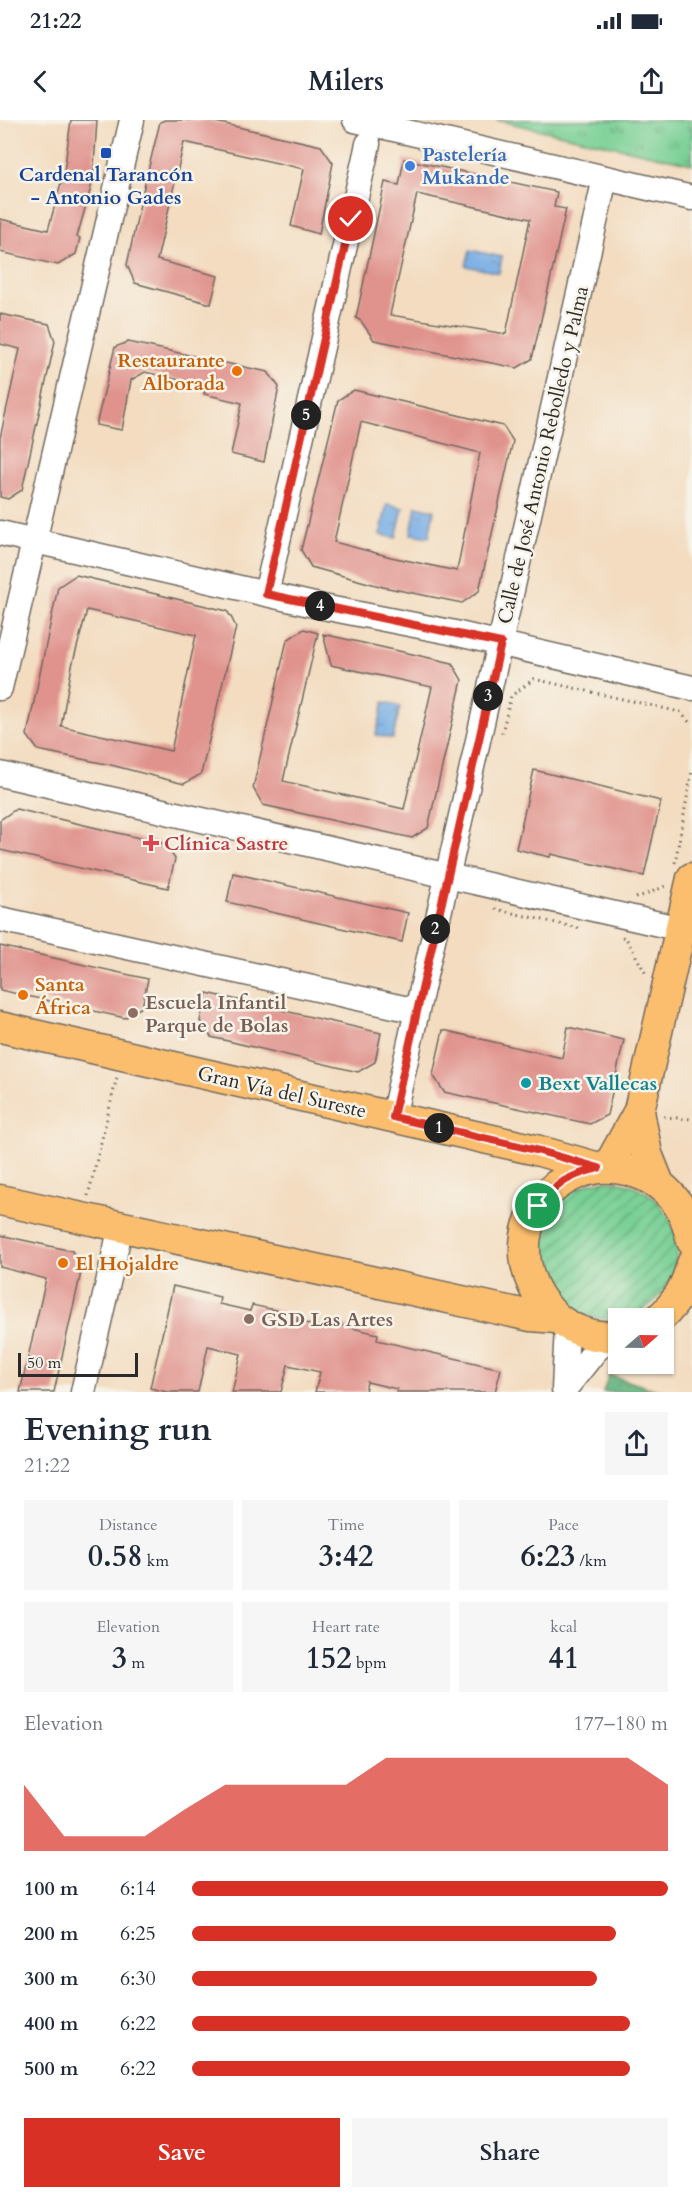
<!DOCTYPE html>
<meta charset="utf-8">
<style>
body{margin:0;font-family:Cardo,serif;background:#f6f6f7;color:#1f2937;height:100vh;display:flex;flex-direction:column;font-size:22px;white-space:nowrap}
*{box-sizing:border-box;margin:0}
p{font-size:20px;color:#747a83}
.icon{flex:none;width:33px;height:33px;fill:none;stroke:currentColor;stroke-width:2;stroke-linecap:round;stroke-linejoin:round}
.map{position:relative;height:1272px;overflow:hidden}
.sheet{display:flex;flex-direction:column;background:#fff;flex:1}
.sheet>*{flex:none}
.needle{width:39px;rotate:70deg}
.buttons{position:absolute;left:608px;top:1188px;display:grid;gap:12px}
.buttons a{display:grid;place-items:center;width:66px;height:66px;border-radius:0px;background:#fff;box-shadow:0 2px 4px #0004;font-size:30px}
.scale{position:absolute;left:18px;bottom:15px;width:120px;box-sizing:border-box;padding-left:6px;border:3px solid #2b2b2b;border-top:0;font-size:16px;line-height:21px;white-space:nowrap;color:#2b2b2b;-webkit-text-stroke:4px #f7f3e8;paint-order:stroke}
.pin{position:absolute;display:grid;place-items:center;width:51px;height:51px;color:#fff;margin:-26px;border:3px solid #fff;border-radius:50%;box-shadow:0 2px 6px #0007}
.km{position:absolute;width:30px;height:30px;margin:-15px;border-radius:50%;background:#222;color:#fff;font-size:16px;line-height:30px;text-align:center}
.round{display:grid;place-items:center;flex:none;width:63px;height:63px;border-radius:0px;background:#f6f6f7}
.summary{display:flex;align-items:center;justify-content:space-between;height:102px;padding:0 24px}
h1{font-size:33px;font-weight:700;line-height:45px}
.metrics{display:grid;grid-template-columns:repeat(3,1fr);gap:9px;height:102px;padding:6px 24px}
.metrics div{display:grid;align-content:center;border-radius:0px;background:#f6f6f7;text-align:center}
.metrics b{font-size:30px;font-weight:700}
.metrics small{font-size:16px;font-weight:400}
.metrics p{font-size:16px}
.chart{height:168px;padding:12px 24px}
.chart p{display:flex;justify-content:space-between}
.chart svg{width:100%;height:108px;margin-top:6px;fill:#d93025;opacity:.7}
.primary-button{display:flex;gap:12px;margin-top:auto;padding:12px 24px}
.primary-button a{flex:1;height:69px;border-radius:0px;background:#d93025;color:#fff;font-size:24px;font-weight:700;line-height:69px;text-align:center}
.primary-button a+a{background:#f6f6f7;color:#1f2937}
ul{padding:0 24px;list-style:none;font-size:20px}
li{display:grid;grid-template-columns:96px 72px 1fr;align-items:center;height:45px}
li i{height:15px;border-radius:8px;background:#d93025}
.status{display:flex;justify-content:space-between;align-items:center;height:42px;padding:0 30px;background:#fff;direction:ltr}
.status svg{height:16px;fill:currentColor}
header{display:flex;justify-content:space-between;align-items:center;height:78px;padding:0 24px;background:#fff;font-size:27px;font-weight:700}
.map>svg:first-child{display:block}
.forest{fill:url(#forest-crowns);stroke:#466e54;stroke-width:1.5}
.park{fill:url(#park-tufts);stroke:#527e60;stroke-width:1.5}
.garden{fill:url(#garden-furrows);stroke:#527e60;stroke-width:1.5}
.water{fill:url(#water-ripples);stroke:#516c88;stroke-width:1.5}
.building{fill:#e0938d;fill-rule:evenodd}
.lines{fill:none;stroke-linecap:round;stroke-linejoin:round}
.minor-casing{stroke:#71695f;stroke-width:27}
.major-casing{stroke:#71695f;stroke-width:33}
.path{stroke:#71695f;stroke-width:3;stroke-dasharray:1.5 4.5;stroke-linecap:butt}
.minor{stroke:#fff;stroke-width:24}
.major{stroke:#fbbe6e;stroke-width:30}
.route-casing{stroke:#fff;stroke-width:12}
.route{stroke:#d93025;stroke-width:8}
.transit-dot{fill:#1a4fb4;stroke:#f7f3e8;stroke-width:2}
.shop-dot{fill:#3f7fe0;stroke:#f7f3e8;stroke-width:2}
.food-dot{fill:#e8710a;stroke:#f7f3e8;stroke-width:2}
.health-dot{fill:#e0444e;stroke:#f7f3e8;stroke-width:2}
.education-dot{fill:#8d6e63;stroke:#f7f3e8;stroke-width:2}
.culture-dot{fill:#0f9aa8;stroke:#f7f3e8;stroke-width:2}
.labels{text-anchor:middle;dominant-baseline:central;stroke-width:5;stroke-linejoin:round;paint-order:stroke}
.shop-label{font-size:20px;font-weight:bold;fill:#366cbe;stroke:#f7f3e8;text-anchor:start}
.transit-label{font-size:20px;font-weight:bold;fill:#164399;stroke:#f7f3e8}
.food-label{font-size:20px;font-weight:bold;fill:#c56008;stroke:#f7f3e8;text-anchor:start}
.street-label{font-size:20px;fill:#2b2b2b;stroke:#f7f3e8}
.health-label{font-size:20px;font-weight:bold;fill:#be3a42;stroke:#f7f3e8;text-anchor:start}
.education-label{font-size:20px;font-weight:bold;fill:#785e54;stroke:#f7f3e8;text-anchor:start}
.culture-label{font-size:20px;font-weight:bold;fill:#0d838f;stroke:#f7f3e8;text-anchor:start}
</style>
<div class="status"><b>21:22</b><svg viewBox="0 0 49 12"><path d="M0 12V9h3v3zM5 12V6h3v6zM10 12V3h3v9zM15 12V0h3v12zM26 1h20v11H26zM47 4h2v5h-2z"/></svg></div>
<header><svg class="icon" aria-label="back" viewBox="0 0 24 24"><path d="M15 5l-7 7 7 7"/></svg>Milers<svg class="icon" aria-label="share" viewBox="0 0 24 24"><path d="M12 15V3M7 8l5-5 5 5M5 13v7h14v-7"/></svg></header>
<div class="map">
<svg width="692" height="1272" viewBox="0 0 692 1272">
<defs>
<pattern id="forest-crowns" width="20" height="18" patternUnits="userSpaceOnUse" patternTransform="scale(1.5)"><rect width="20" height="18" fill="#62b27e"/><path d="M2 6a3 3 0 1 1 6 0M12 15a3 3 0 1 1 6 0" fill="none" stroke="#519167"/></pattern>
<pattern id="park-tufts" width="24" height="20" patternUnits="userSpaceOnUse" patternTransform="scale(1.5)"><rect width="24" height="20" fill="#79d095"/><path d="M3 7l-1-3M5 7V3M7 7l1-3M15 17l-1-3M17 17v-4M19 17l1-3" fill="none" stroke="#63a97a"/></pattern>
<pattern id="garden-furrows" width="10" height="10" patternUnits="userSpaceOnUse" patternTransform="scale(1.5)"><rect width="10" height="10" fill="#79d095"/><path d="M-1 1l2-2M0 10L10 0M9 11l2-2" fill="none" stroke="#63a97a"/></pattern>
<pattern id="water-ripples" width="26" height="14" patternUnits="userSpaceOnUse" patternTransform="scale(1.5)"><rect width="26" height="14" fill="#77ade5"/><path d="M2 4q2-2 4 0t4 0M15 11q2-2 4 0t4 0" fill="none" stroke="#628dba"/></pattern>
</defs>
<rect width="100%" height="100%" fill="#f7f3e8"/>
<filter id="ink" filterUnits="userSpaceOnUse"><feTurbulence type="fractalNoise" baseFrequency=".0167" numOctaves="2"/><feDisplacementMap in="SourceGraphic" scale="12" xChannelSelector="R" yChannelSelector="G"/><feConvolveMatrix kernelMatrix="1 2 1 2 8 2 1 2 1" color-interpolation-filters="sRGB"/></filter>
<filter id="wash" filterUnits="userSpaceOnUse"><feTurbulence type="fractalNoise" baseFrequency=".008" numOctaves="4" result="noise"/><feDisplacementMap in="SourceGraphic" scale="24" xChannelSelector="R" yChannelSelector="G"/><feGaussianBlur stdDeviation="1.35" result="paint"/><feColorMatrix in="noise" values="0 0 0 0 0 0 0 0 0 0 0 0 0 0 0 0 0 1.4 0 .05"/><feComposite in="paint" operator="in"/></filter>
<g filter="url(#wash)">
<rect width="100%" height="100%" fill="#f3dcc0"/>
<path class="forest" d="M 609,1255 L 662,1272 L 603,1272 Z"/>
<path class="park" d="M 496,0 L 692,0 L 692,44 Z"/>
<path class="garden" d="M539 1130a69 69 0 1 1 138 0a69 69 0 1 1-138 0Z"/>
<path class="water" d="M 470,130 L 502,137 L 499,153 L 466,146 Z
M 387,384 L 403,388 L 396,418 L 380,415 Z
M 416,386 L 434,390 L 429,417 L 411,414 Z
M 384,582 L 400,586 L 393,619 L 376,615 Z"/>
<g id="blocks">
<path class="building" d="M 71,0 L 97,0 L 93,60 L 77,117 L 80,118 L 76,134 L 58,145 L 0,132 L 0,99 L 48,110 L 64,52 Z
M 165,0 L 207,0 L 321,26 L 333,43 L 319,114 L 291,106 L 304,49 L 184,22 L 157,140 L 218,156 L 211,184 L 135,163 L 127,145 L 142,75 L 160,2 Z
M 404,39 L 557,72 L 554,87 L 566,89 L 550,161 L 532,239 L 517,248 L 374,220 L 361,201 L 356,198 L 385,62 L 399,65 ZM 417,74 L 530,99 L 506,214 L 390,195 Z
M 0,194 L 49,204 L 55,221 L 22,370 L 8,379 L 0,377 L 0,318 L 20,229 L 0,224 Z
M 128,222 L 268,252 L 279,267 L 264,342 L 231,334 L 242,283 L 204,274 L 206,266 L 145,252 L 131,260 L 122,310 L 96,305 L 115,227 Z
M 354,270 L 503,306 L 513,321 L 479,471 L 462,483 L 383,467 L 311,447 L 301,430 L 338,280 ZM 361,302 L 480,333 L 457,451 L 391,437 L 334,422 Z
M 76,455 L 227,491 L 231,497 L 236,507 L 201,654 L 184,664 L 111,645 L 38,630 L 27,615 L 58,467 ZM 87,490 L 196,515 L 171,631 L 61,606 L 72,546 Z
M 304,509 L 318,513 L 283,661 L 404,689 L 432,567 L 331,545 L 323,514 L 452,543 L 462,560 L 428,708 L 412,718 L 263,685 L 253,668 L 287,520 Z
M 534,650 L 661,681 L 644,756 L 551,734 L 550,737 L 516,729 Z
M 16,689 L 165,724 L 175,739 L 168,768 L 0,730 L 0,700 Z
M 233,753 L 408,793 L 402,822 L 227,782 Z
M 0,826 L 148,859 L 142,887 L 125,898 L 0,870 Z
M 207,873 L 381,913 L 375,942 L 358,952 L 211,917 L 200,901 Z
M 568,907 L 624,920 L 607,995 L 590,1004 L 444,972 L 433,955 L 443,910 L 562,938 Z
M 0,1115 L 72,1131 L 82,1148 L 54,1272 L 20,1272 L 46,1159 L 0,1147 Z
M 173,1166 L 220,1177 L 219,1184 L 250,1191 L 252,1185 L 299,1195 L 297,1201 L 330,1209 L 331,1203 L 378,1214 L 377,1220 L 501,1249 L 495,1272 L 396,1272 L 397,1269 L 367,1262 L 365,1272 L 315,1272 L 320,1252 L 288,1245 L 281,1272 L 232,1272 L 241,1234 L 208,1226 L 198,1272 L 167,1272 L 150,1268 Z"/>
</g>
</g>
<g filter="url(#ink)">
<use href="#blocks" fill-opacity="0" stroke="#71695f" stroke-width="1.5"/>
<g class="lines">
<g class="minor-casing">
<path id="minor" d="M 355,0 L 692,78
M 0,413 L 323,487 L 450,512 L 692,568
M 266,474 L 368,24
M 0,568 L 132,0
M 0,654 L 681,809
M 0,799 L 417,891
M 393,997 L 605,58
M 567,1205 L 564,1270 L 595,1231 L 612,1216
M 83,1272 L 121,1106"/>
</g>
<g class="major-casing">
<path id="major" d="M 0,907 L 536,1030 L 599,1048
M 639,991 L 647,1034 L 659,1064
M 608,1047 L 639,991 L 692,758
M 0,1080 L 503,1190 L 531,1196 L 556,1198
M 660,1198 C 677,1182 686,1167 692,1144
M 618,1215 C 595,1220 567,1209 551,1192 C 510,1149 517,1081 574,1055 C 609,1039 651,1051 674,1079 C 684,1091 688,1106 692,1121"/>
</g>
<path class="path" d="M 502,613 L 511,576 L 534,559 L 680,592 L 692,605
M 675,743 L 692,651
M 636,778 L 664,767 L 667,763
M 495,789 L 578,808
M 622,817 L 626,818 L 646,854
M 664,997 L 692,999
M 88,1076 L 117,957"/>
<use href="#minor" class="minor"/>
<use href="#major" class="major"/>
</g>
</g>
<g class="lines" filter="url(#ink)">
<g class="route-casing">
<path id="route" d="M 351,99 L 266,474 L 501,523 L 393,997 L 536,1030 L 599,1048 C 568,1056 558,1062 538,1086"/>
</g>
<use href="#route" class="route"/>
</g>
<rect class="transit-dot" x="100" y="27" width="12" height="12" rx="3"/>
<circle class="shop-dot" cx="410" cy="46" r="6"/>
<g class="food-dot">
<circle cx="237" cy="251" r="6"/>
<circle cx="23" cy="875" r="6"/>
<circle cx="63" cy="1143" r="6"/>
</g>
<path class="health-dot" d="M148 714h6v6h6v6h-6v6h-6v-6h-6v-6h6z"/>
<g class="education-dot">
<circle cx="133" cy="893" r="6"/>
<circle cx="249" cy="1199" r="6"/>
</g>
<circle class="culture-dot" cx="526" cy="963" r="6"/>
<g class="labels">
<g class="shop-label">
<text x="422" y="34">Pastelería<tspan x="422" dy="23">Mukande</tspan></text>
</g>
<g class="transit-label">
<text x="106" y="54">Cardenal Tarancón<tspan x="106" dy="23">- Antonio Gades</tspan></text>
</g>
<g class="food-label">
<text x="225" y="240" text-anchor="end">Restaurante<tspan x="225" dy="23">Alborada</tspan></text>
<text x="35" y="864">Santa<tspan x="35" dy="23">África</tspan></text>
<text x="75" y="1143">El Hojaldre</text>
</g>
<g class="street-label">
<text transform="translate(543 335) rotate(-77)">Calle de José Antonio Rebolledo y Palma</text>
<text transform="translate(282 972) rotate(13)">Gran Vía del Sureste</text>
</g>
<g class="health-label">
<text x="164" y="723">Clínica Sastre</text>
</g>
<g class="education-label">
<text x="145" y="882">Escuela Infantil<tspan x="145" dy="23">Parque de Bolas</tspan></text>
<text x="261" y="1199">GSD Las Artes</text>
</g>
<g class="culture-label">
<text x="538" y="963">Bext Vallecas</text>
</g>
</g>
</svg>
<div class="buttons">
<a><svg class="needle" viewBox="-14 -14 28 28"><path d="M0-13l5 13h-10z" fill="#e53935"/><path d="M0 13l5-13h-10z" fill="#747a83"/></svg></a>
</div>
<div class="scale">50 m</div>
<div class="pin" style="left:538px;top:1086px;background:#1e9e55"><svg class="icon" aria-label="arrive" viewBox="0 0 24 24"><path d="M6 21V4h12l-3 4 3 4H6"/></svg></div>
<div class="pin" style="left:351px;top:99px;background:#d93025"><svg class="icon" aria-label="check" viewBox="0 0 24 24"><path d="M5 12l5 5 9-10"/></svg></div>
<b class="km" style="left:439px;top:1008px">1</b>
<b class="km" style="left:435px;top:809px">2</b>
<b class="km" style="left:488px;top:576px">3</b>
<b class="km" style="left:320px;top:486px">4</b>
<b class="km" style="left:306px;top:295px">5</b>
</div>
<section class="sheet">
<div class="summary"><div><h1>Evening run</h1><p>21:22</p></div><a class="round"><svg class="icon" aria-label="share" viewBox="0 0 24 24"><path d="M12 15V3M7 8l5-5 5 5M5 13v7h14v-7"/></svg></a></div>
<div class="metrics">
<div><p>Distance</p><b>0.58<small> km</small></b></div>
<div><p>Time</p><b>3:42</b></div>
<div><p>Pace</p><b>6:23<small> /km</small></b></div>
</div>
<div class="metrics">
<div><p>Elevation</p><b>3<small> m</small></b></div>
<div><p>Heart rate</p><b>152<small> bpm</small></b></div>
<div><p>kcal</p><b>41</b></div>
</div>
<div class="chart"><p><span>Elevation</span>177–180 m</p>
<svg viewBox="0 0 160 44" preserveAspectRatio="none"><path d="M0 44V17L10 38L20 38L30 38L40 27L50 17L60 17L70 17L80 17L90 6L100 6L110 6L120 6L130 6L140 6L150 6L160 17V44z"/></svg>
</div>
<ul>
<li><b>100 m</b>6:14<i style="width:100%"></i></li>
<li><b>200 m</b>6:25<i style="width:89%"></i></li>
<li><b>300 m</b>6:30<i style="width:85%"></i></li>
<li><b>400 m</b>6:22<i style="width:92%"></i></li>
<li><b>500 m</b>6:22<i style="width:92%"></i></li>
</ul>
<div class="primary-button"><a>Save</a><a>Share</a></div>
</section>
